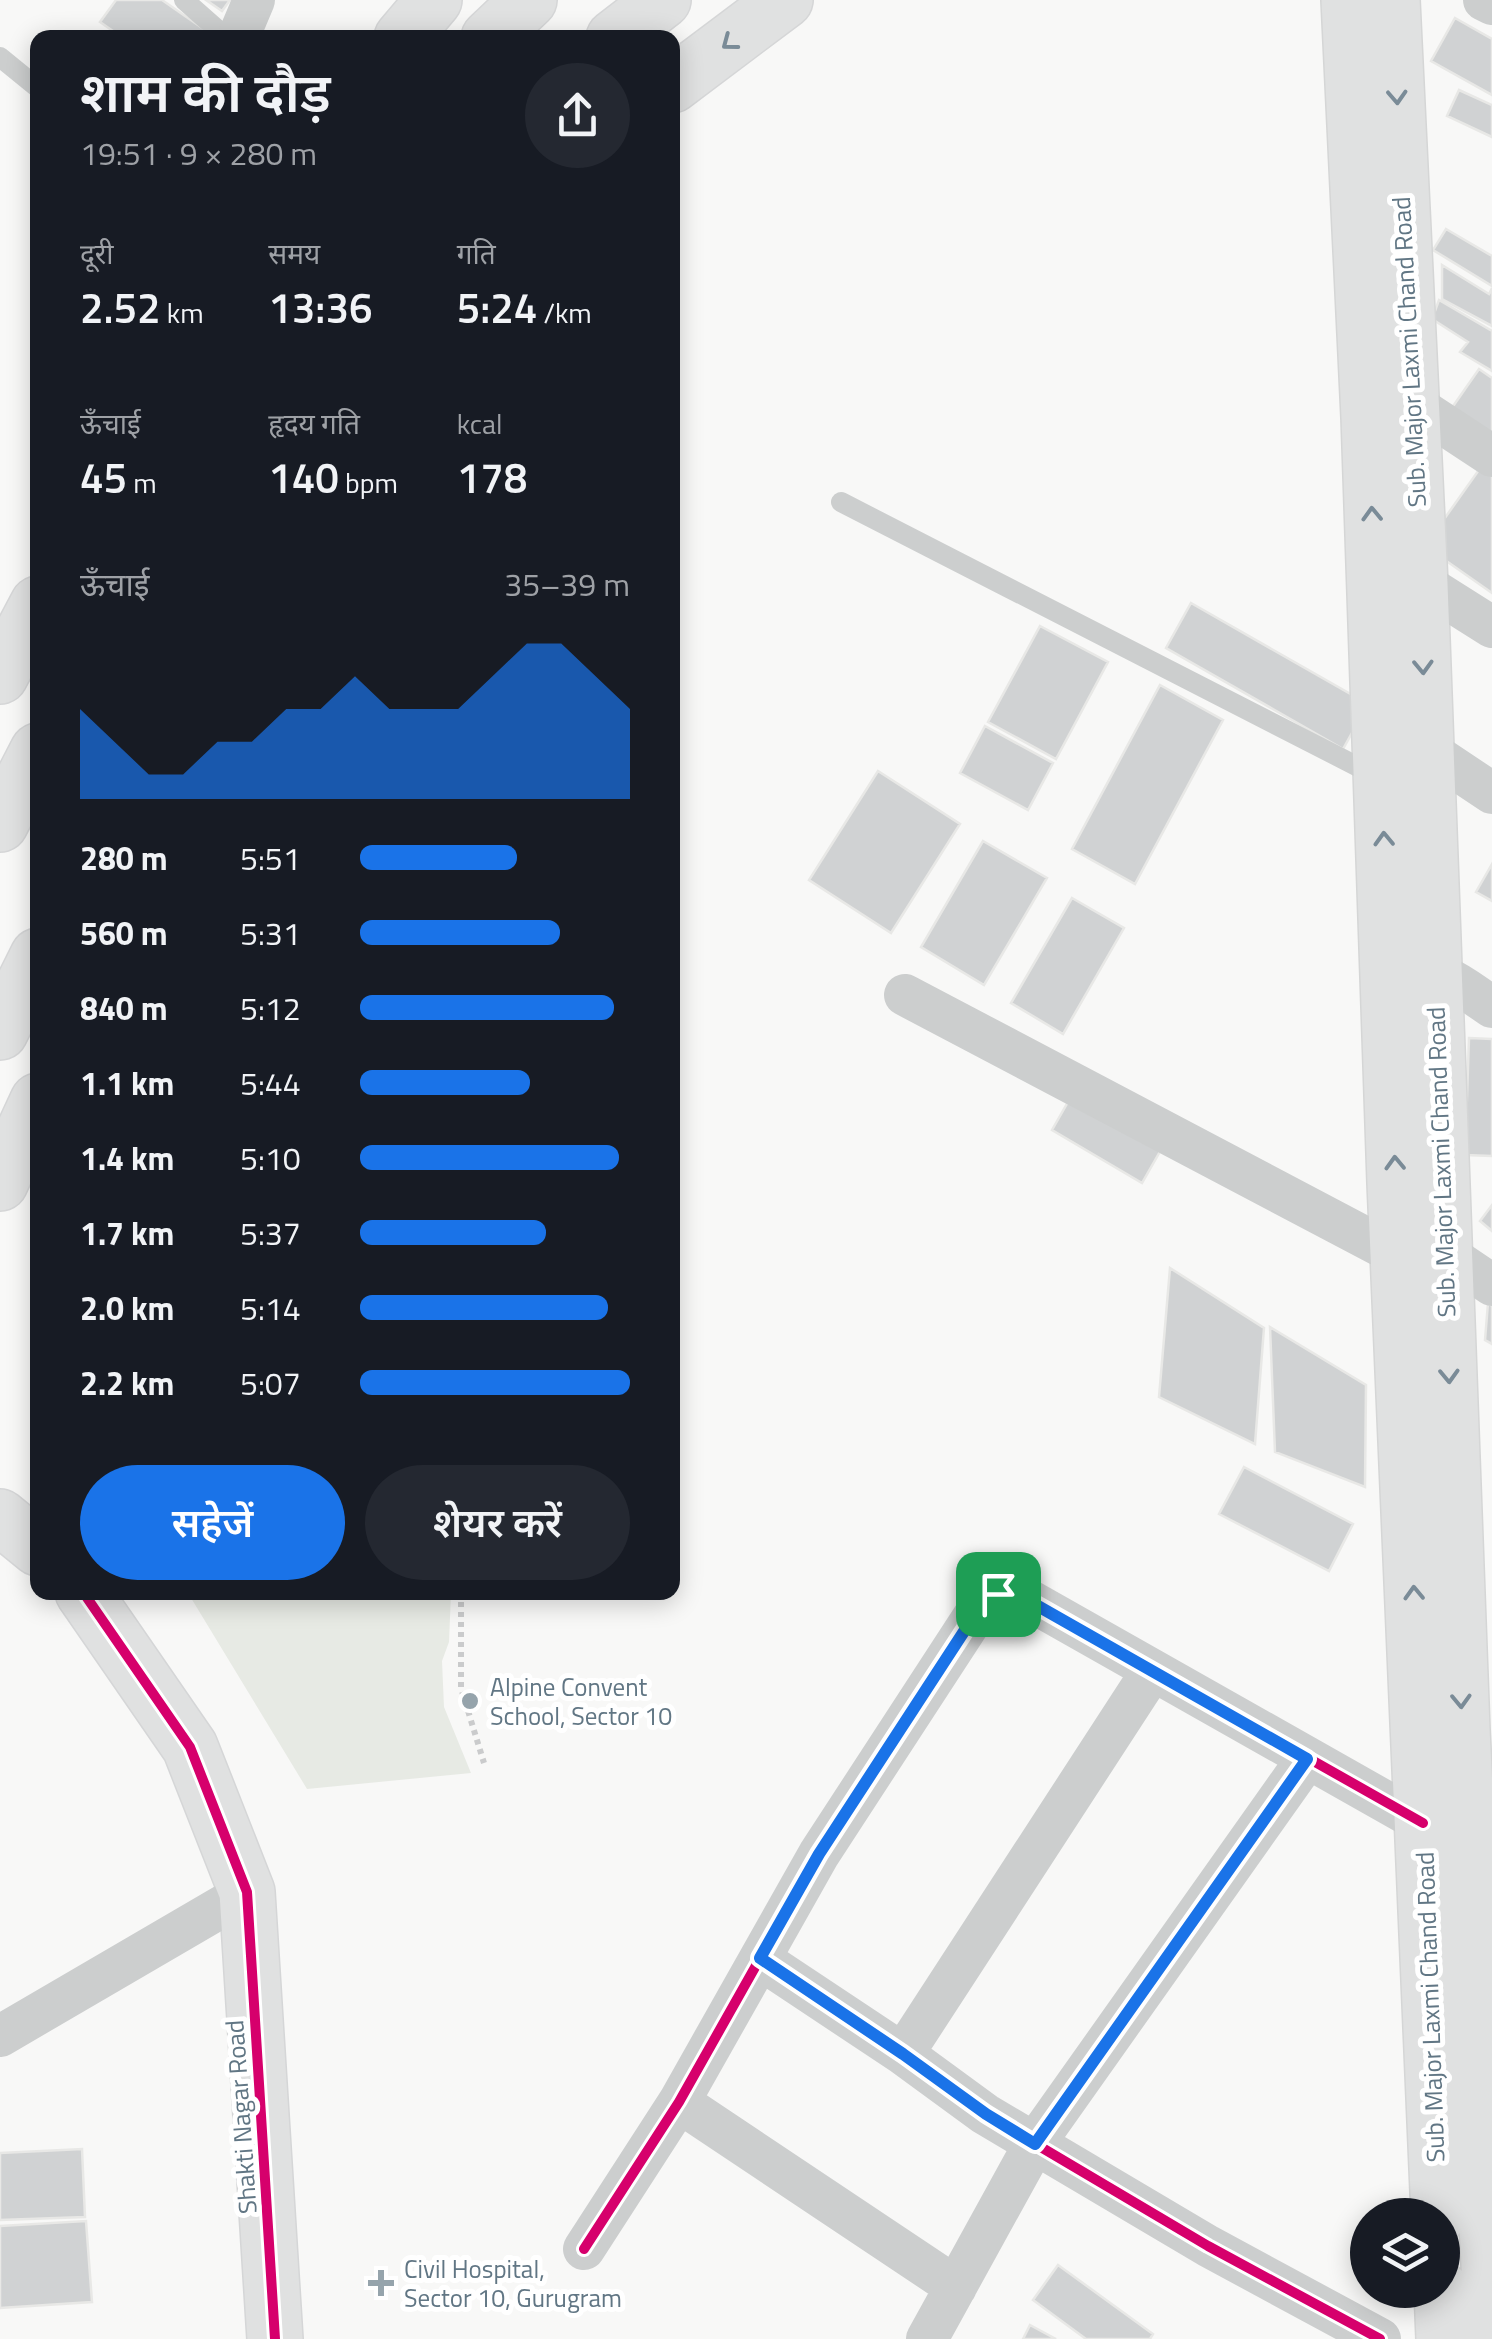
<!DOCTYPE html>
<html lang="hi">
<meta charset="utf-8">
<style>
body{margin:0;font-family:"Titillium Web","Noto Sans Devanagari",sans-serif;background:#242831;color:#f1f3f6;height:100vh;display:flex;flex-direction:column;font-size:38px;white-space:nowrap}
*{box-sizing:border-box;margin:0}
p{font-size:32px;color:#9ea1a6}
.icon{flex:none;width:55px;height:55px;fill:none;stroke:currentColor;stroke-width:2;stroke-linecap:round;stroke-linejoin:round}
.map{position:relative;flex:1;overflow:hidden}
.side{position:absolute;left:30px;top:30px;width:650px;height:1570px;display:flex;flex-direction:column;background:#171b24;border-radius:20px;box-shadow:0 5px 25px #0003}
.side>*{flex:none}
.controls{position:absolute;left:1350px;top:2198px;display:grid;gap:20px}
.controls a{display:grid;place-items:center;width:110px;height:110px;border-radius:50%;background:#171b24;box-shadow:0 5px 25px #0003;font-size:50px}
.pin{position:absolute;display:grid;place-items:center;width:85px;height:85px;color:#fff;margin:-42px;border-radius:20px;box-shadow:0 5px 15px #0006}
.round{display:grid;place-items:center;flex:none;width:105px;height:105px;border-radius:52px;background:#242831}
.summary{display:flex;align-items:center;justify-content:space-between;height:170px;padding:0 50px}
h1{font-size:55px;font-weight:600;line-height:75px}
.metrics{display:grid;grid-template-columns:repeat(3,1fr);gap:15px;height:170px;padding:10px 50px}
.metrics div{display:grid;align-content:center}
.metrics b{font-size:42px;font-weight:600}
.metrics small{font-size:28px;font-weight:400}
.metrics p{font-size:28px}
.chart{height:280px;padding:20px 50px}
.chart p{display:flex;justify-content:space-between}
.chart svg{width:100%;height:180px;margin-top:10px;fill:#1a73e8;opacity:.7}
.action{display:flex;gap:20px;margin-top:auto;padding:20px 50px}
.action a{flex:1;height:115px;border-radius:60px;background:#1a73e8;color:#fff;font-size:40px;font-weight:600;line-height:115px;text-align:center}
.action a+a{background:#242831;color:#f1f3f6}
ul{padding:0 50px;list-style:none;font-size:32px}
li{display:grid;grid-template-columns:160px 120px 1fr;align-items:center;height:75px}
li i{height:25px;border-radius:12px;background:#1a73e8}
.map>svg:first-child{display:block}
.green{fill:#e7eae4}
.building{fill:#d0d2d3;stroke:#e8e8e6;stroke-width:2.5}
.lines{fill:none;stroke-linecap:round;stroke-linejoin:round}
.secondary-casing{stroke:#d5d6d7;stroke-width:58}
.primary-casing{stroke:#d5d6d6;stroke-width:58}
.path{stroke:#cacbcc;stroke-width:6;stroke-dasharray:5 5;stroke-linecap:butt}
.lane{stroke:#cccece;stroke-width:20}
.street{stroke:#cccece;stroke-width:42}
.secondary{stroke:#e0e1e1;stroke-width:55}
.primary{stroke:#e0e1e1;stroke-width:55}
.cycleway-casing{stroke:#fff;stroke-width:16}
.cycleway{stroke:#d6006c;stroke-width:10}
.oneway{stroke:#7a8b97}
.route-casing{stroke:#fff;stroke-width:20}
.route{stroke:#1a73e8;stroke-width:12}
.poi-dot{fill:#96a4ac;stroke:#fff;stroke-width:4}
.labels{text-anchor:middle;dominant-baseline:central;stroke-width:10;stroke-linejoin:round;paint-order:stroke}
.street-label{font-size:25px;fill:#617684;stroke:#fff}
.poi-label{font-size:25px;fill:#617684;stroke:#fff;text-anchor:start}
</style>
<div class="map">
<svg width="1492" height="2339" viewBox="0 0 1492 2339">
<rect width="100%" height="100%" fill="#f8f8f7"/>
<path class="green" d="M 188,1593 L 451,1593 L 449,1642 L 442,1661 L 444,1707 L 471,1773 L 307,1789 Z"/>
<path class="building" d="M 116,0 L 162,0 L 208,32 L 205,38 L 123,38 L 100,22 Z
M 206,0 L 230,0 L 222,11 Z
M 1455,18 L 1492,39 L 1492,95 L 1431,61 Z
M 1459,90 L 1492,105 L 1492,137 L 1447,116 Z
M 1446,229 L 1492,256 L 1492,286 L 1433,250 Z
M 1442,265 L 1489,294 L 1492,288 L 1492,326 L 1442,299 Z
M 1439,300 L 1492,331 L 1492,371 L 1460,352 L 1468,342 L 1432,319 Z
M 1479,369 L 1492,378 L 1492,441 L 1449,412 Z
M 1481,467 L 1492,475 L 1492,593 L 1425,546 Z
M 1191,603 L 1368,704 L 1343,749 L 1166,648 Z
M 1040,626 L 1108,662 L 1056,759 L 988,722 Z
M 1160,685 L 1223,720 L 1135,884 L 1072,849 Z
M 985,726 L 1053,763 L 1028,810 L 960,773 Z
M 878,771 L 960,824 L 891,933 L 809,880 Z
M 983,841 L 1047,878 L 984,985 L 921,947 Z
M 1492,864 L 1492,901 L 1476,892 Z
M 1072,898 L 1124,928 L 1063,1034 L 1011,1003 Z
M 1469,1038 L 1492,1039 L 1492,1156 L 1465,1155 Z
M 1076,1088 L 1166,1141 L 1142,1183 L 1052,1130 Z
M 1492,1205 L 1492,1231 L 1480,1221 Z
M 1170,1268 L 1264,1328 L 1255,1444 L 1159,1397 Z
M 1488,1303 L 1492,1306 L 1492,1344 L 1485,1340 Z
M 1270,1327 L 1366,1385 L 1365,1487 L 1275,1452 Z
M 1244,1467 L 1353,1524 L 1329,1571 L 1219,1514 Z
M 82,2149 L 85,2217 L 0,2220 L 0,2153 Z
M 86,2221 L 92,2302 L 0,2308 L 0,2226 Z
M 1058,2265 L 1153,2334 L 1150,2339 L 1086,2339 L 1033,2300 Z
M 1030,2325 L 1056,2339 L 1023,2339 Z"/>
<g class="lines">
<g class="secondary-casing">
<path id="secondary" d="M 402,38 L 434,0
M 489,38 L 529,0
M 614,38 L 663,0
M 672,85 L 785,0
M 0,676 L 38,604
M 0,824 L 38,751
M 0,1032 L 38,956
M 0,1183 L 38,1101
M 0,1517 L 38,1548
M 83,1592 L 190,1747 L 247,1892 L 275,2339"/>
</g>
<g class="primary-casing">
<path id="primary" d="M 1349,0 L 1369,417 L 1395,1183 L 1439,2215
M 1392,0 L 1420,584 L 1462,1730 L 1492,2324
M 1442,2290 L 1444,2339"/>
</g>
<path class="path" d="M 461,1592 L 461,1688 L 484,1763"/>
<path class="lane" d="M 184,0 L 227,38
M 0,57 L 38,88
M 841,502 L 1376,776"/>
<path class="street" d="M 1484,0 L 1492,4
M 238,38 L 254,0
M 1410,402 L 1492,456
M 1395,587 L 1427,586 L 1492,627
M 1426,749 L 1492,793
M 1408,971 C 1449,972 1459,985 1492,1007
M 905,995 L 1400,1256
M 1445,1253 L 1492,1285
M 760,1959 L 903,2054 L 985,2114 L 1208,2246 L 1380,2339
M 0,2036 L 247,1892
M 903,2054 L 1152,1671
M 679,2102 L 956,2287
M 584,2249 L 679,2102 L 819,1854 L 976,1613 C 991,1596 1005,1588 1027,1599 L 1423,1823
M 927,2339 L 1035,2143 L 1307,1759"/>
<use href="#secondary" class="secondary"/>
<use href="#primary" class="primary"/>
<g class="cycleway-casing">
<path id="cycleway" d="M 83,1592 L 190,1747 L 247,1892 L 275,2339
M 760,1959 L 903,2054 L 985,2114 L 1208,2246 L 1380,2339
M 584,2249 L 679,2102 L 819,1854 L 976,1613 C 991,1596 1005,1588 1027,1599 L 1423,1823"/>
</g>
<use href="#cycleway" class="cycleway"/>
</g>
<defs><path id="oneway-chevron" d="M-2-3.5L2.5 0L-2 3.5" fill="none" stroke-width="1.6" stroke-linecap="round" stroke-linejoin="round" transform="scale(2.5)"/></defs>
<g class="oneway">
<use href="#oneway-chevron" transform="translate(729 43) rotate(143)"/>
<use href="#oneway-chevron" transform="translate(1397 97) rotate(87)"/>
<use href="#oneway-chevron" transform="translate(1372 514) rotate(-92)"/>
<use href="#oneway-chevron" transform="translate(1423 667) rotate(88)"/>
<use href="#oneway-chevron" transform="translate(1384 839) rotate(-92)"/>
<use href="#oneway-chevron" transform="translate(1395 1163) rotate(-92)"/>
<use href="#oneway-chevron" transform="translate(1449 1376) rotate(88)"/>
<use href="#oneway-chevron" transform="translate(1414 1593) rotate(-92)"/>
<use href="#oneway-chevron" transform="translate(1461 1701) rotate(88)"/>
</g>
<g class="lines">
<g class="route-casing">
<path id="route" d="M 1015,1593 L 1307,1759 L 1035,2144 L 986,2114 L 903,2054 L 760,1958 L 819,1854 L 976,1613 L 998,1594 Z"/>
</g>
<use href="#route" class="route"/>
</g>
<g class="poi-dot">
<circle cx="470" cy="1701" r="10"/>
<path d="M376 2268h10v10h10v10h-10v10h-10v-10h-10v-10h10z"/>
</g>
<g class="labels">
<g class="street-label">
<text transform="translate(1409 352) rotate(-93)">Sub. Major Laxmi Chand Road</text>
<text transform="translate(1441 1162) rotate(-92)">Sub. Major Laxmi Chand Road</text>
<text transform="translate(1430 2007) rotate(-92)">Sub. Major Laxmi Chand Road</text>
<text transform="translate(241 2117) rotate(-94)">Shakti Nagar Road</text>
</g>
<g class="poi-label">
<text x="490" y="1687">Alpine Convent<tspan x="490" dy="29">School, Sector 10</tspan></text>
<text x="404" y="2269">Civil Hospital,<tspan x="404" dy="29">Sector 10, Gurugram</tspan></text>
</g>
</g>
</svg>
<div class="controls">
<a><svg class="icon" aria-label="layers" viewBox="0 0 24 24"><path d="M12 4l9 5-9 5-9-5zM3 14l9 5 9-5"/></svg></a>
</div>
<div class="pin" style="left:998px;top:1594px;background:#1e9e55"><svg class="icon" aria-label="arrive" viewBox="0 0 24 24"><path d="M6 21V4h12l-3 4 3 4H6"/></svg></div>
<section class="side">
<div class="summary"><div><h1>शाम की दौड़</h1><p>19:51 · 9 × 280 m</p></div><a class="round"><svg class="icon" aria-label="share" viewBox="0 0 24 24"><path d="M12 15V3M7 8l5-5 5 5M5 13v7h14v-7"/></svg></a></div>
<div class="metrics">
<div><p>दूरी</p><b>2.52<small> km</small></b></div>
<div><p>समय</p><b>13:36</b></div>
<div><p>गति</p><b>5:24<small> /km</small></b></div>
</div>
<div class="metrics">
<div><p>ऊँचाई</p><b>45<small> m</small></b></div>
<div><p>हृदय गति</p><b>140<small> bpm</small></b></div>
<div><p>kcal</p><b>178</b></div>
</div>
<div class="chart"><p><span>ऊँचाई</span>35–39 m</p>
<svg viewBox="0 0 160 44" preserveAspectRatio="none"><path d="M0 44V22L10 30L20 38L30 38L40 30L50 30L60 22L70 22L80 14L90 22L100 22L110 22L120 14L130 6L140 6L150 14L160 22V44z"/></svg>
</div>
<ul>
<li><b>280 m</b>5:51<i style="width:58%"></i></li>
<li><b>560 m</b>5:31<i style="width:74%"></i></li>
<li><b>840 m</b>5:12<i style="width:94%"></i></li>
<li><b>1.1 km</b>5:44<i style="width:63%"></i></li>
<li><b>1.4 km</b>5:10<i style="width:96%"></i></li>
<li><b>1.7 km</b>5:37<i style="width:69%"></i></li>
<li><b>2.0 km</b>5:14<i style="width:92%"></i></li>
<li><b>2.2 km</b>5:07<i style="width:100%"></i></li>
</ul>
<div class="action"><a>सहेजें</a><a>शेयर करें</a></div>
</section>
</div>
